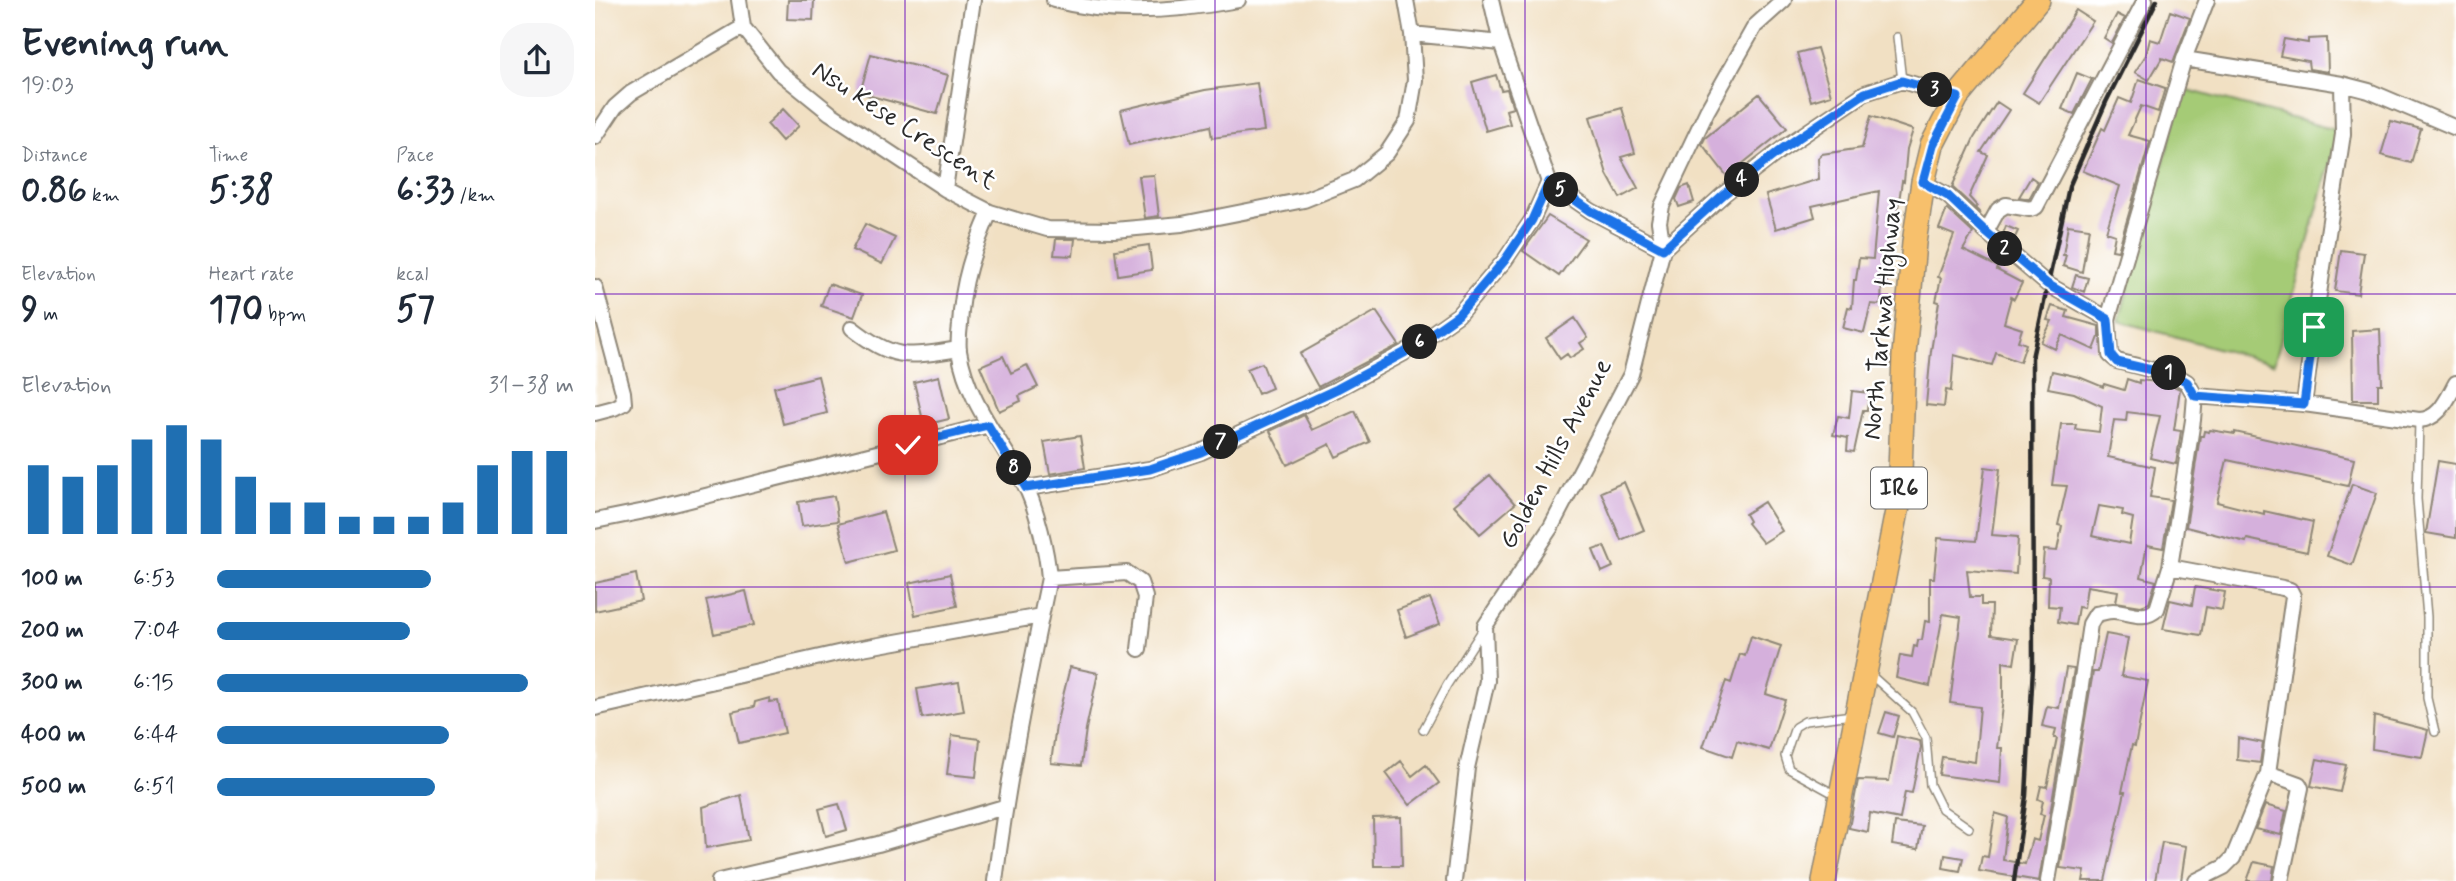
<!DOCTYPE html>
<meta charset="utf-8">
<style>
body{margin:0;font-family:Mynerve,sans-serif;background:#f6f6f7;color:#1f2937;height:100vh;display:flex;flex-direction:column;font-size:26px;white-space:nowrap}
*{box-sizing:border-box;margin:0}
p{font-size:23px;color:#747a83}
.icon{flex:none;width:38px;height:38px;fill:none;stroke:currentColor;stroke-width:2;stroke-linecap:round;stroke-linejoin:round}
.map{position:relative;flex:1;overflow:hidden}
.sheet{display:flex;flex-direction:column;background:#fff;width:595px}
.sheet>*{flex:none}
.pin{position:absolute;display:grid;place-items:center;width:60px;height:60px;color:#fff;margin:-30px;border-radius:14px;box-shadow:0 4px 10px #0006}
.km{position:absolute;width:35px;height:35px;margin:-18px;border-radius:50%;background:#222;color:#fff;font-size:19px;line-height:35px;text-align:center}
.round{display:grid;place-items:center;flex:none;width:74px;height:74px;border-radius:28px;background:#f6f6f7}
.summary{display:flex;align-items:center;justify-content:space-between;height:119px;padding:0 21px}
h1{font-size:38px;font-weight:800;line-height:52px}
.figures{display:grid;grid-template-columns:repeat(3,1fr);gap:10px;height:119px;padding:7px 21px}
.figures div{display:grid;align-content:center}
.figures b{font-size:35px;font-weight:800}
.figures small{font-size:19px;font-weight:400}
.figures p{font-size:19px}
.chart{height:196px;padding:14px 21px}
.chart p{display:flex;justify-content:space-between}
.chart svg{width:100%;height:126px;margin-top:7px;stroke:#1f6fb2;stroke-width:6}
ul{padding:0 21px;list-style:none;font-size:23px}
li{display:grid;grid-template-columns:112px 84px 1fr;align-items:center;height:52px}
li i{height:18px;border-radius:9px;background:#1f6fb2}
main{display:flex;flex:1;min-height:0}
.map>svg:first-child{display:block}
.green{fill:#a5cb76;stroke:#687b50;stroke-width:2}
.building{fill:#d5b0dc;fill-rule:evenodd}
.lines{fill:none;stroke-linecap:round;stroke-linejoin:round}
.service-casing{stroke:#8e8677;stroke-width:10}
.minor-casing{stroke:#8e8677;stroke-width:18}
.primary-casing{stroke:#8e8677;stroke-width:26}
.service{stroke:#fff;stroke-width:7}
.minor{stroke:#fff;stroke-width:14}
.primary{stroke:#f7c06c;stroke-width:23}
.rail{stroke:#2b2b2b;stroke-width:4.5}
.route-casing{stroke:#fff;stroke-width:14}
.route{stroke:#1a73e8;stroke-width:9}
.grid{fill:none;stroke:#7b2cbf;stroke-width:2;stroke-opacity:0.55}
.labels{text-anchor:middle;dominant-baseline:central;stroke-width:5;stroke-linejoin:round;paint-order:stroke}
.shield{fill:#fff;stroke:#6b6b6b;stroke-width:2}
.shield-label{font-size:24px;font-weight:bold;fill:#2b2b2b}
.street-label{font-size:26px;fill:#2b2b2b;stroke:#fff}
</style>
<main>
<section class="sheet">
<div class="summary"><div><h1>Evening run</h1><p>19:03</p></div><a class="round"><svg class="icon" aria-label="share" viewBox="0 0 24 24"><path d="M12 15V3M7 8l5-5 5 5M5 13v7h14v-7"/></svg></a></div>
<div class="figures">
<div><p>Distance</p><b>0.86<small> km</small></b></div>
<div><p>Time</p><b>5:38</b></div>
<div><p>Pace</p><b>6:33<small> /km</small></b></div>
</div>
<div class="figures">
<div><p>Elevation</p><b>9<small> m</small></b></div>
<div><p>Heart rate</p><b>170<small> bpm</small></b></div>
<div><p>kcal</p><b>57</b></div>
</div>
<div class="chart"><p><span>Elevation</span>31–38 m</p>
<svg viewBox="0 0 160 44" preserveAspectRatio="none"><path d="M5 44V20M15 44V24M25 44V20M35 44V11M45 44V6M55 44V11M65 44V24M75 44V33M85 44V33M95 44V38M105 44V38M115 44V38M125 44V33M135 44V20M145 44V15M155 44V15"/></svg>
</div>
<ul>
<li><b>100 m</b>6:53<i style="width:60%"></i></li>
<li><b>200 m</b>7:04<i style="width:54%"></i></li>
<li><b>300 m</b>6:15<i style="width:87%"></i></li>
<li><b>400 m</b>6:44<i style="width:65%"></i></li>
<li><b>500 m</b>6:51<i style="width:61%"></i></li>
</ul>
</section>
<div class="map">
<svg width="1861" height="881" viewBox="0 0 1861 881">
<rect width="100%" height="100%" fill="#fff"/>
<filter id="ink" filterUnits="userSpaceOnUse"><feTurbulence type="fractalNoise" baseFrequency=".0143" numOctaves="2"/><feDisplacementMap in="SourceGraphic" scale="14" xChannelSelector="R" yChannelSelector="G"/><feConvolveMatrix kernelMatrix="1 2 1 2 8 2 1 2 1" color-interpolation-filters="sRGB"/></filter>
<filter id="wash" filterUnits="userSpaceOnUse"><feTurbulence type="fractalNoise" baseFrequency=".00686" numOctaves="4" result="noise"/><feDisplacementMap in="SourceGraphic" scale="28" xChannelSelector="R" yChannelSelector="G"/><feGaussianBlur stdDeviation="1.57" result="paint"/><feColorMatrix in="noise" values="0 0 0 0 0 0 0 0 0 0 0 0 0 0 0 0 0 1.4 0 .05"/><feComposite in="paint" operator="in"/></filter>
<g filter="url(#wash)">
<rect width="100%" height="100%" fill="#f1e0c3"/>
<path class="green" d="M 1589,89 L 1744,131 L 1679,364 L 1524,321 Z"/>
<g id="blocks">
<path class="building" d="M 193,0 L 219,0 L 218,20 L 192,19 Z
M 1481,10 L 1498,21 L 1444,103 L 1428,93 Z
M 1575,11 L 1595,18 L 1578,62 L 1567,58 L 1554,80 L 1540,72 L 1551,55 L 1555,39 L 1565,42 Z
M 1522,14 L 1530,18 L 1517,43 L 1509,38 Z
M 1732,38 L 1733,72 L 1714,69 L 1713,61 L 1685,56 L 1689,39 L 1713,43 L 1713,39 Z
M 1222,48 L 1236,95 L 1216,101 L 1202,53 Z
M 276,54 L 353,75 L 342,114 L 265,93 Z
M 1482,73 L 1497,79 L 1479,114 L 1467,109 Z
M 901,75 L 906,90 L 912,89 L 918,108 L 911,110 L 915,124 L 891,131 L 877,82 Z
M 1544,79 L 1570,88 L 1563,112 L 1546,106 L 1533,135 L 1555,141 L 1523,251 L 1517,250 L 1520,235 L 1511,232 L 1525,186 L 1488,171 L 1507,128 L 1510,130 L 1524,98 L 1536,103 Z
M 662,83 L 669,131 L 617,138 L 615,126 L 534,145 L 526,110 L 610,90 Z
M 1164,94 L 1192,128 L 1132,176 L 1107,144 L 1110,138 Z
M 1402,102 L 1414,110 L 1386,152 L 1393,155 L 1374,197 L 1382,206 L 1380,208 L 1386,214 L 1357,187 L 1379,138 Z
M 1027,108 L 1040,153 L 1026,157 L 1043,188 L 1025,198 L 1012,174 L 995,117 Z
M 188,109 L 204,126 L 187,141 L 172,124 Z
M 1276,116 L 1318,130 L 1312,149 L 1309,182 L 1307,181 L 1292,281 L 1287,280 L 1286,305 L 1276,304 L 1269,333 L 1248,328 L 1253,307 L 1257,308 L 1259,280 L 1261,280 L 1264,258 L 1278,259 L 1284,191 L 1217,206 L 1220,217 L 1181,229 L 1171,195 L 1224,179 L 1223,158 L 1227,154 L 1267,148 Z
M 1796,121 L 1826,129 L 1816,163 L 1786,155 Z
M 559,175 L 564,216 L 550,218 L 544,176 Z
M 1436,177 L 1443,182 L 1434,199 L 1424,197 Z
M 1094,185 L 1099,202 L 1084,207 L 1081,199 L 1086,188 Z
M 1352,209 L 1378,233 L 1368,250 L 1403,267 L 1402,270 L 1427,283 L 1419,299 L 1416,297 L 1409,323 L 1427,329 L 1423,341 L 1431,344 L 1425,362 L 1401,353 L 1397,365 L 1359,355 L 1356,391 L 1351,390 L 1349,407 L 1331,405 L 1336,351 L 1344,302 L 1341,301 L 1346,278 L 1343,277 L 1359,235 L 1344,229 Z
M 953,216 L 991,239 L 964,276 L 928,251 Z
M 270,224 L 300,238 L 287,264 L 257,250 Z
M 1473,225 L 1494,228 L 1487,272 L 1468,266 L 1471,255 L 1468,255 Z
M 1411,226 L 1423,231 L 1418,242 L 1408,234 Z
M 461,239 L 480,239 L 478,256 L 459,255 Z
M 554,245 L 557,270 L 523,275 L 520,250 Z
M 1746,250 L 1769,253 L 1763,294 L 1740,291 Z
M 1481,275 L 1493,278 L 1489,292 L 1477,287 Z
M 234,284 L 267,295 L 259,317 L 226,306 Z
M 1457,306 L 1473,311 L 1471,317 L 1504,326 L 1504,337 L 1499,350 L 1467,335 L 1460,349 L 1446,342 L 1457,321 L 1452,320 Z
M 781,311 L 804,345 L 723,387 L 705,354 Z
M 980,318 L 993,338 L 985,343 L 989,349 L 975,358 L 972,354 L 965,359 L 951,338 Z
M 1785,329 L 1787,384 L 1783,384 L 1783,400 L 1758,400 L 1757,331 Z
M 408,356 L 416,373 L 432,365 L 443,387 L 424,396 L 426,401 L 404,411 L 385,366 Z
M 667,363 L 677,388 L 663,394 L 652,369 Z
M 1457,371 L 1484,377 L 1508,387 L 1509,384 L 1529,390 L 1532,379 L 1544,383 L 1544,380 L 1572,383 L 1585,389 L 1579,430 L 1586,431 L 1581,464 L 1555,458 L 1565,416 L 1532,412 L 1531,421 L 1519,420 L 1513,457 L 1560,467 L 1555,497 L 1576,500 L 1568,548 L 1552,545 L 1546,577 L 1561,581 L 1554,603 L 1546,606 L 1521,602 L 1523,591 L 1492,586 L 1489,608 L 1483,607 L 1480,625 L 1463,622 L 1465,607 L 1453,606 L 1454,577 L 1447,576 L 1449,550 L 1462,551 L 1467,526 L 1463,525 L 1472,486 L 1457,485 L 1466,424 L 1481,424 L 1480,429 L 1504,432 L 1507,406 L 1479,393 L 1453,388 ZM 1504,506 L 1528,510 L 1527,515 L 1538,518 L 1534,544 L 1497,536 Z
M 223,376 L 232,413 L 188,424 L 179,387 Z
M 344,376 L 354,419 L 329,425 L 319,382 Z
M 1257,391 L 1274,393 L 1272,410 L 1268,410 L 1259,452 L 1252,451 L 1253,438 L 1238,435 L 1243,416 L 1254,418 Z
M 760,411 L 775,442 L 741,457 L 735,444 L 692,465 L 675,431 L 709,415 L 717,430 Z
M 1615,430 L 1640,434 L 1640,432 L 1759,459 L 1753,486 L 1632,460 L 1622,502 L 1669,514 L 1669,511 L 1718,522 L 1712,552 L 1652,539 L 1651,542 L 1591,527 L 1605,436 L 1608,436 L 1609,431 L 1614,432 Z
M 485,436 L 490,468 L 455,474 L 449,442 Z
M 1843,461 L 1861,464 L 1861,538 L 1831,533 Z
M 1390,467 L 1405,469 L 1397,535 L 1423,537 L 1421,574 L 1372,570 L 1375,597 L 1386,597 L 1386,605 L 1397,605 L 1396,635 L 1423,639 L 1419,664 L 1408,662 L 1408,698 L 1402,748 L 1407,748 L 1405,783 L 1344,775 L 1347,757 L 1380,762 L 1385,707 L 1355,703 L 1366,617 L 1348,614 L 1335,686 L 1301,678 L 1305,655 L 1317,657 L 1319,646 L 1322,647 L 1323,640 L 1327,640 L 1330,621 L 1335,622 L 1335,578 L 1339,578 L 1343,538 L 1381,541 Z
M 895,475 L 920,504 L 885,534 L 859,505 Z
M 1029,482 L 1049,530 L 1026,540 L 1006,492 Z
M 1757,484 L 1782,493 L 1757,565 L 1732,556 Z
M 239,496 L 243,521 L 207,526 L 203,502 Z
M 1169,502 L 1187,531 L 1168,543 L 1152,523 L 1154,521 L 1150,514 Z
M 288,512 L 299,550 L 254,562 L 243,524 Z
M 1009,546 L 1018,567 L 1007,572 L 998,550 Z
M 41,574 L 46,601 L 0,611 L 0,583 Z
M 355,574 L 362,606 L 320,615 L 314,583 Z
M 1600,587 L 1630,592 L 1627,610 L 1611,607 L 1606,635 L 1568,629 L 1575,600 L 1597,605 Z
M 151,591 L 159,625 L 119,634 L 111,600 Z
M 835,598 L 845,624 L 811,637 L 802,610 Z
M 1511,634 L 1533,638 L 1526,676 L 1553,681 L 1540,746 L 1537,745 L 1527,792 L 1530,792 L 1510,881 L 1488,881 L 1490,871 L 1465,868 L 1498,672 L 1503,672 Z
M 1156,636 L 1186,646 L 1171,694 L 1190,700 L 1174,750 L 1142,741 L 1137,757 L 1108,747 L 1131,681 L 1136,683 L 1145,654 L 1150,656 Z
M 475,667 L 503,673 L 491,729 L 486,766 L 456,763 L 461,725 Z
M 1471,668 L 1479,669 L 1444,881 L 1384,871 L 1387,856 L 1393,857 L 1400,813 L 1413,817 L 1408,860 L 1430,864 L 1437,839 L 1443,841 L 1449,815 L 1445,814 L 1448,801 L 1443,799 L 1446,786 L 1452,787 L 1462,738 L 1459,738 L 1461,729 L 1447,726 L 1452,706 L 1464,708 Z
M 364,682 L 369,711 L 327,718 L 322,689 Z
M 175,698 L 174,702 L 183,701 L 190,733 L 144,743 L 137,712 L 159,707 L 160,702 Z
M 1291,712 L 1304,716 L 1298,737 L 1284,733 Z
M 1779,716 L 1833,730 L 1827,757 L 1777,749 Z
M 357,735 L 385,739 L 381,777 L 352,774 Z
M 1302,736 L 1325,741 L 1326,747 L 1317,793 L 1310,792 L 1305,819 L 1275,813 L 1273,832 L 1254,828 L 1263,780 L 1294,781 Z
M 1643,738 L 1668,743 L 1665,763 L 1642,760 Z
M 1722,759 L 1751,765 L 1745,792 L 1716,786 Z
M 806,761 L 817,776 L 831,765 L 844,783 L 815,805 L 791,773 Z
M 146,795 L 154,840 L 111,848 L 108,807 Z
M 244,804 L 252,830 L 231,836 L 224,809 Z
M 1670,805 L 1691,811 L 1686,835 L 1660,829 Z
M 806,817 L 807,866 L 779,866 L 778,818 Z
M 1300,823 L 1327,826 L 1323,849 L 1297,845 Z
M 1567,842 L 1591,846 L 1586,881 L 1560,881 Z
M 1350,855 L 1368,858 L 1365,871 L 1348,868 Z
M 1659,862 L 1679,866 L 1677,881 L 1652,881 Z"/>
</g>
</g>
<g filter="url(#ink)">
<use href="#blocks" fill-opacity="0" stroke="#8e8677" stroke-width="2"/>
<g class="lines">
<g class="service-casing">
<path id="service" d="M 1302,37 L 1307,81
M 1824,421 L 1822,499 L 1832,617 L 1832,698 L 1840,732
M 1276,675 L 1317,712 L 1331,738 L 1335,785 L 1347,809 L 1374,828
M 828,730 L 852,685 L 888,629
M 1241,795 L 1194,769 L 1190,756 L 1200,727 L 1210,721 L 1257,715"/>
</g>
<g class="minor-casing">
<path id="minor" d="M 459,0 C 517,16 584,11 643,0
M 896,0 L 906,43
M 148,27 L 183,71 L 235,113 L 350,189 L 395,212 L 452,229 L 519,230 L 587,224 L 709,200 L 759,180 L 792,153 L 813,121 L 820,80 L 817,34 L 811,0
M 817,34 L 906,43 L 954,182 L 996,211 L 1068,249
M 1589,59 L 1747,84 L 1774,91 L 1861,128
M 0,137 L 20,107 L 36,93 L 148,27 L 144,0
M 1328,182 L 1353,196 L 1391,232 L 1452,284 L 1513,319 L 1515,355 L 1522,361 L 1582,376 L 1592,382 L 1600,396
M 350,189 L 378,0
M 395,212 C 378,251 367,281 365,325 C 364,333 363,343 364,351 C 372,402 407,441 430,485 C 442,509 452,552 454,578 C 433,679 413,779 400,881
M 1391,232 L 1403,210 L 1411,205 L 1435,209 L 1441,207 L 1550,0
M 1068,249 L 1129,194 L 1187,149 L 1270,93 L 1307,81 L 1362,97
M 0,287 L 28,392 L 29,403 L 19,408 L 0,413
M 1513,319 L 1589,59 L 1612,0
M 257,328 C 299,361 313,357 364,349
M 1709,404 L 1719,327 L 1748,134 L 1747,84
M 431,488 L 555,469 L 606,452 L 742,389 L 809,353 L 863,315 L 910,260 L 937,220 L 954,182
M 0,521 L 55,510 L 393,425
M 1575,567 L 1688,588 L 1695,590 L 1698,596 L 1673,773 L 1638,858 L 1629,867 L 1601,881
M 454,578 L 532,573 L 545,582 L 550,597 L 544,649
M 0,708 L 256,650 L 446,616
M 1673,773 L 1704,784 L 1706,788 L 1686,881
M 124,881 L 283,844 L 409,807
M 859,881 L 872,768 L 892,681 L 890,626 L 956,527 L 1036,374 L 1068,249 L 1064,222 L 1067,206 L 1112,111 L 1160,26 L 1189,0
M 1453,881 L 1482,713 L 1495,624 L 1501,614 C 1507,613 1513,611 1518,611 C 1533,611 1549,622 1562,609 L 1575,567 L 1598,420 L 1600,396 L 1709,404 L 1824,420 C 1845,419 1852,399 1861,383"/>
</g>
<g class="primary-casing">
<path id="primary" d="M 1229,881 L 1304,501 L 1309,355 L 1319,243 L 1328,182 L 1337,145 L 1362,97 L 1443,0"/>
</g>
<use href="#service" class="service"/>
<use href="#minor" class="minor"/>
<use href="#primary" class="primary"/>
<path class="rail" d="M 1419,881 L 1431,796 L 1438,667 L 1437,358 L 1474,187 L 1511,102 L 1562,0"/>
</g>
</g>
<g class="lines" filter="url(#ink)">
<g class="route-casing">
<path id="route" d="M 313,445 L 393,425 L 431,488 L 555,469 L 606,452 L 742,389 L 809,353 L 863,315 L 910,260 L 937,220 L 954,182 L 996,211 L 1068,249 L 1129,194 L 1187,149 L 1270,93 L 1307,81 L 1363,97 L 1338,145 L 1328,182 L 1353,196 L 1391,232 L 1452,284 L 1513,319 L 1516,355 L 1522,362 L 1582,376 L 1592,382 L 1600,396 L 1709,404 L 1719,327"/>
</g>
<use href="#route" class="route"/>
</g>
<path class="grid" d="M 310,0 L 310,881M 620,0 L 620,881M 930,0 L 930,881M 1241,0 L 1241,881M 1551,0 L 1551,881M 0,294 L 1861,294M 0,587 L 1861,587"/>
<g class="labels">
<rect class="shield" x="1276" y="467.5" width="56" height="41" rx="5"/>
<g class="shield-label">
<text x="1304" y="488">IR6</text>
</g>
<g class="street-label">
<text transform="translate(309 126) rotate(33)">Nsu Kese Crescent</text>
<text transform="translate(1288 319) rotate(-85)">North Tarkwa Highway</text>
<text transform="translate(961 454) rotate(-62)">Golden Hills Avenue</text>
</g>
</g>
</svg>
<div class="pin" style="left:1719px;top:327px;background:#1e9e55"><svg class="icon" aria-label="arrive" viewBox="0 0 24 24"><path d="M6 21V4h12l-3 4 3 4H6"/></svg></div>
<div class="pin" style="left:313px;top:445px;background:#d93025"><svg class="icon" aria-label="check" viewBox="0 0 24 24"><path d="M5 12l5 5 9-10"/></svg></div>
<b class="km" style="left:1574px;top:373px">1</b>
<b class="km" style="left:1410px;top:249px">2</b>
<b class="km" style="left:1340px;top:90px">3</b>
<b class="km" style="left:1147px;top:180px">4</b>
<b class="km" style="left:966px;top:190px">5</b>
<b class="km" style="left:825px;top:342px">6</b>
<b class="km" style="left:626px;top:442px">7</b>
<b class="km" style="left:419px;top:468px">8</b>
</div>
</main>
